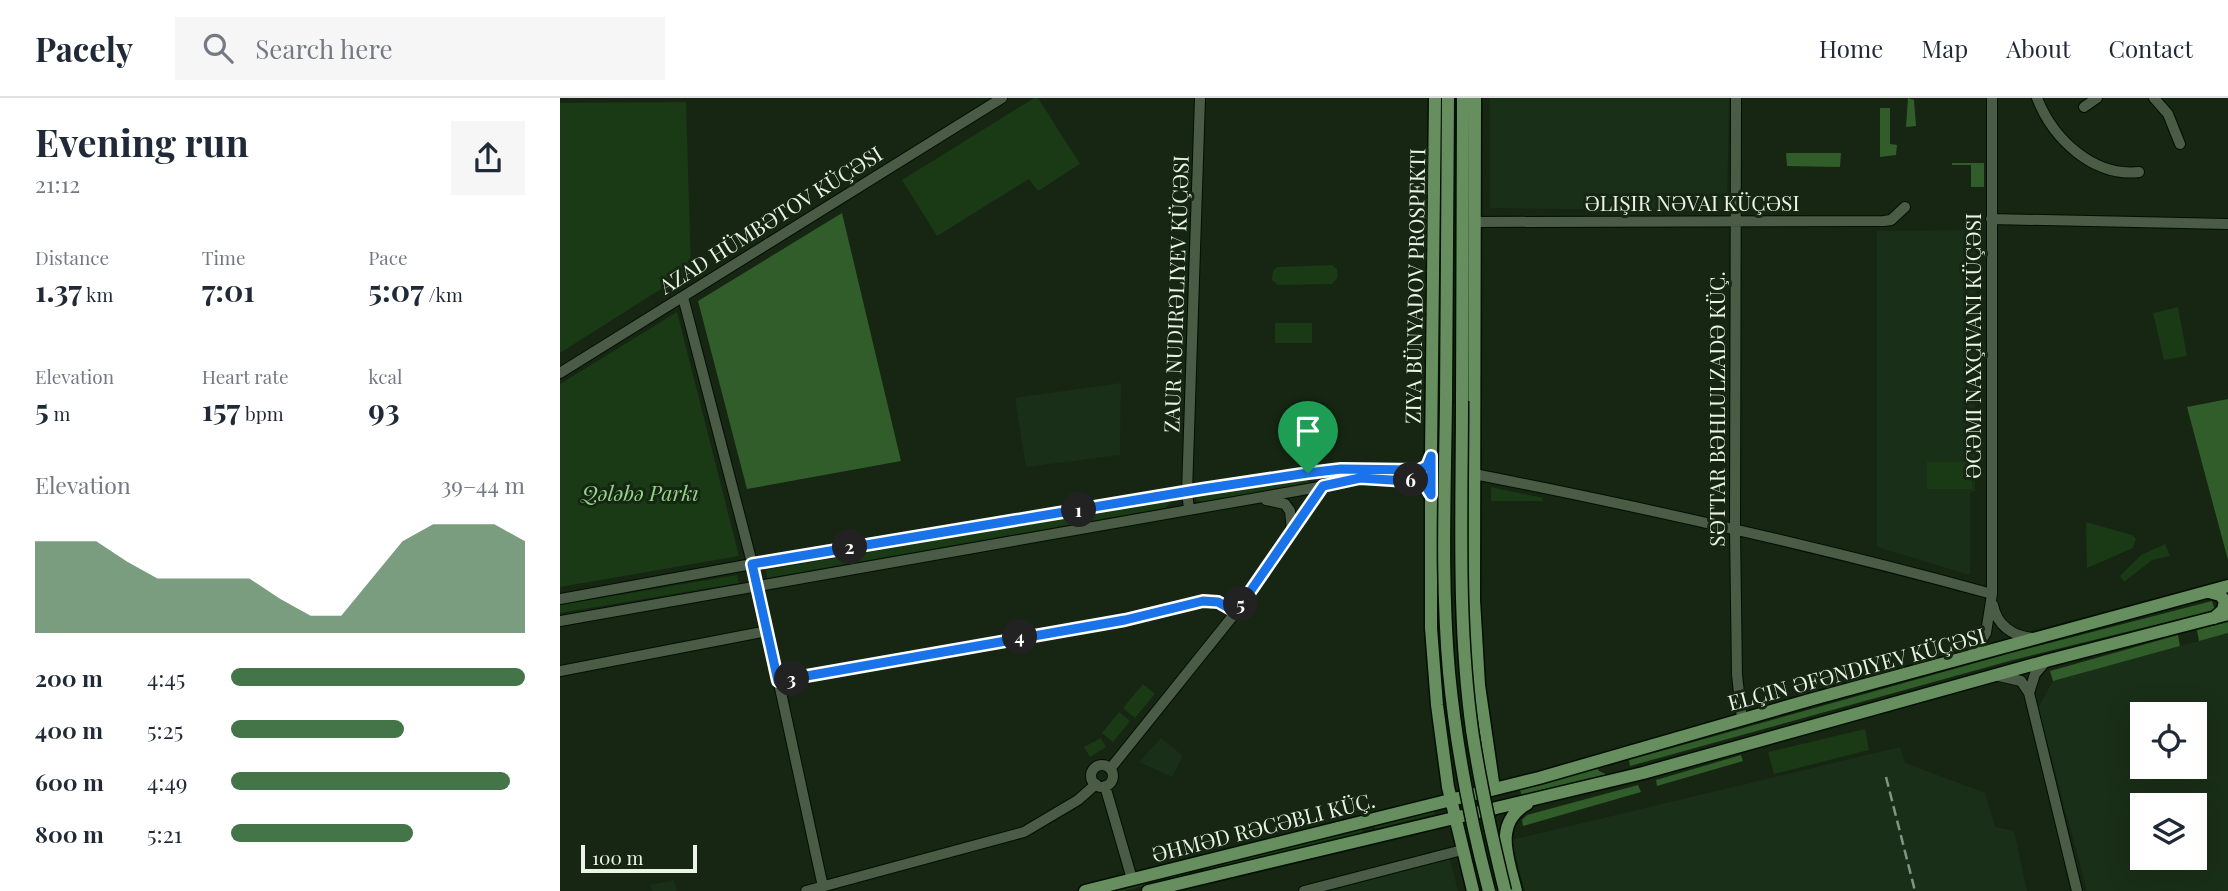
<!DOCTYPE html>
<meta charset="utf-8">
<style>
body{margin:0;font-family:"Playfair Display",serif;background:#f6f6f7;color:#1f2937;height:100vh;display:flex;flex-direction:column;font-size:26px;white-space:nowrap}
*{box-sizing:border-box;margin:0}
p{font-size:23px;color:#747a83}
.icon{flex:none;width:38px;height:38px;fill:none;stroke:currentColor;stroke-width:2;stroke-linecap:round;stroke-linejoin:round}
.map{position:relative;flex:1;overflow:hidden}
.panel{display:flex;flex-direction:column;background:#fff;width:560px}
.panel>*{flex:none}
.tools{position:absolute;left:1570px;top:604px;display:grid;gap:14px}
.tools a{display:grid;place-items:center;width:77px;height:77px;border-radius:0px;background:#fff;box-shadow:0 7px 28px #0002;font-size:35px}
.scale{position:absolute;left:21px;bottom:18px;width:116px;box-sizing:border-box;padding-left:7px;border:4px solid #e9f4e7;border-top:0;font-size:19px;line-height:24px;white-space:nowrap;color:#e9f4e7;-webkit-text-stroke:5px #162613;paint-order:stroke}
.pin{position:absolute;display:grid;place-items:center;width:60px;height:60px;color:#fff;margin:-72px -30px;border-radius:50% 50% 50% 0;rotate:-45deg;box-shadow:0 0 7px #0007}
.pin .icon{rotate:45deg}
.km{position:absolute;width:35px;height:35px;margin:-18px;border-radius:50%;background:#222;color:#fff;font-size:19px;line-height:35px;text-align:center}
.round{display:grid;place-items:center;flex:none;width:74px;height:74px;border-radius:0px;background:#f6f6f7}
.overview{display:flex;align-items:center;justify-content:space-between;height:119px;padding:0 35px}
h1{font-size:38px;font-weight:700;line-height:52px}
.metrics{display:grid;grid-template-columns:repeat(3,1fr);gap:10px;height:119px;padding:7px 35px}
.metrics div{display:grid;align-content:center}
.metrics b{font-size:30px;font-weight:700}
.metrics small{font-size:19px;font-weight:400}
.metrics p{font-size:19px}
.chart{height:196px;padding:14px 35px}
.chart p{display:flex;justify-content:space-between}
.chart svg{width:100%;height:126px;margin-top:7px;fill:#437549;opacity:.7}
ul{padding:0 35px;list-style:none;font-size:23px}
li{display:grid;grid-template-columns:112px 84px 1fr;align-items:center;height:52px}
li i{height:18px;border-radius:9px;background:#437549}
header{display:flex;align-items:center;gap:42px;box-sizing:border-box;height:98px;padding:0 35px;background:#fff;border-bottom:2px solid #e0e1e3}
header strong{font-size:33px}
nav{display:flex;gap:38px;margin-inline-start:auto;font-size:24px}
.search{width:490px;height:63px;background:#f6f6f7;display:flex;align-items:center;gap:18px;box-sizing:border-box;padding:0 24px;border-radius:0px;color:#747a83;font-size:26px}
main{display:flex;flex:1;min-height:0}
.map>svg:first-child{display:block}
.built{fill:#1a2f17;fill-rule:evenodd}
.green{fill:#1a3915}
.forest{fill:#315d2a}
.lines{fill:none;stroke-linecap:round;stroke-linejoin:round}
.minor-casing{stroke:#020f01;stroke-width:12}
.major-casing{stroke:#020f01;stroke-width:15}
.minor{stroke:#4a5b46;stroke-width:10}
.major{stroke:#668e5f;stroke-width:12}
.rail{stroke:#859383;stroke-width:2.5;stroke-dasharray:10 5;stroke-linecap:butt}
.major-bridge-casing{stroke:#020f01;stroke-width:15;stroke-linecap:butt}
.major-bridge{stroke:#668e5f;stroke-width:12}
.route-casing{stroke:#fff;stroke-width:14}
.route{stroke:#1a73e8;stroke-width:9}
.labels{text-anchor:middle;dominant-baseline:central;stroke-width:6;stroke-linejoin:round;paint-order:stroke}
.street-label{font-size:21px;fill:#e9f4e7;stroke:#162613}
.park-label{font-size:21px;font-style:italic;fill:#93d488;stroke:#162613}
</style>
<header>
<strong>Pacely</strong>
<div class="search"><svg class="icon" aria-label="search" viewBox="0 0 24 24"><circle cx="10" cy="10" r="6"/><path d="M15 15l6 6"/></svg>Search here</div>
<nav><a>Home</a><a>Map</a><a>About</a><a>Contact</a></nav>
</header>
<main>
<section class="panel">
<div class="overview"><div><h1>Evening run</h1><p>21:12</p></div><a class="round"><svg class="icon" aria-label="share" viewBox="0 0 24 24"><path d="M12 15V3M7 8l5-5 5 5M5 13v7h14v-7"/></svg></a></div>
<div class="metrics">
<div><p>Distance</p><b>1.37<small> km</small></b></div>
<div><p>Time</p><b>7:01</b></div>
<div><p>Pace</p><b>5:07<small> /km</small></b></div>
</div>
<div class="metrics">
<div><p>Elevation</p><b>5<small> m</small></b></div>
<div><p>Heart rate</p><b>157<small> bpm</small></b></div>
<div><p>kcal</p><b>93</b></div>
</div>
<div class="chart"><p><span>Elevation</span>39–44 m</p>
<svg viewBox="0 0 160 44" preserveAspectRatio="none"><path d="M0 44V12L10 12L20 12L30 19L40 25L50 25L60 25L70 25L80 32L90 38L100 38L110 25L120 12L130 6L140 6L150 6L160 12V44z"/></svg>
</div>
<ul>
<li><b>200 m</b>4:45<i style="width:100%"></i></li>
<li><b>400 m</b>5:25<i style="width:59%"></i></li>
<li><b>600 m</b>4:49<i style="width:95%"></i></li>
<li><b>800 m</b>5:21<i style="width:62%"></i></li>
</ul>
</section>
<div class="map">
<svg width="1668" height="793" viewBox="0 0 1668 793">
<rect width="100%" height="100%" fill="#162613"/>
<path class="built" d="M 930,0 L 1169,0 L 1167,113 L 930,110 Z
M 1416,132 L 1415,393 L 1410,394 L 1410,477 L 1317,449 L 1317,133 Z
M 561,285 L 560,357 L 466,369 L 455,300 Z
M 1668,535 L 1668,793 L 1527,793 L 1478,610 L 1493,583 ZM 1582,616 L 1634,616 L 1634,668 L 1582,668 ZM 1582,707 L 1634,707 L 1634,760 L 1582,760 Z
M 601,640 L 623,658 L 612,679 L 579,664 Z
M 1340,649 L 1345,665 L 1425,695 L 1435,729 L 1454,733 L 1467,793 L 965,793 L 951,742 Z
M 889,758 L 898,793 L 756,793 Z
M 114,782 L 117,793 L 92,793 L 90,787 Z"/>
<path class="green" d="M 474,0 L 478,0 L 520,66 L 478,93 L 469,81 L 377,138 L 342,82 Z
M 126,4 L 131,172 L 0,255 L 0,5 Z
M 772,167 L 777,171 L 778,179 L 772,186 L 718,187 L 712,182 L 713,173 L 717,169 Z
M 1618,209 L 1627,258 L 1604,262 L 1593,215 Z
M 117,214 L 179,458 L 0,489 L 0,286 Z
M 715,225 L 752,225 L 752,245 L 715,245 Z
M 1367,364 L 1413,364 L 1412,391 L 1367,391 Z
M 744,380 L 753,387 L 643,404 L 635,402 L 641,396 Z
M 931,389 L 983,400 L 982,403 L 931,403 Z
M 604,403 L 610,405 L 605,410 L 207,480 L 206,472 Z
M 1526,424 L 1572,437 L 1576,441 L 1573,450 L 1527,470 Z
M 1605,446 L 1610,458 L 1592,462 L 1564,484 L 1560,478 L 1581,457 Z
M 177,477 L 179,485 L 0,515 L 0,507 Z
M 583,586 L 595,596 L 575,620 L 563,610 Z
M 559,614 L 570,623 L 553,644 L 542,635 Z
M 1305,631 L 1309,652 L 1214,676 L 1208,654 Z
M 541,640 L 546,649 L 530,659 L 524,649 Z
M 874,711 L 875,716 L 815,731 L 814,726 Z
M 802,730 L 803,736 L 646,772 L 645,766 Z
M 626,771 L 628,776 L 565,793 L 542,793 Z"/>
<path class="forest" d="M 1348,0 L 1354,2 L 1356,28 L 1346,29 Z
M 1320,10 L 1330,10 L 1330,46 L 1337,47 L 1336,57 L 1320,59 Z
M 1226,55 L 1281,55 L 1280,69 L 1227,68 Z
M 1392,65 L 1424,65 L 1424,89 L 1411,89 L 1411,67 L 1392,67 Z
M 282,115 L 341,363 L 187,391 L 138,203 Z
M 1668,301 L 1668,462 L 1627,309 Z
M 1652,503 L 1655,512 L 1453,562 L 1070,668 L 1069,662 L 1451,555 Z
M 1668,524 L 1668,535 L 1639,543 L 1637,532 Z
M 1618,537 L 1620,548 L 1493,583 L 1490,573 Z
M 1181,657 L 1183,663 L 1097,688 L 1096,682 Z
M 1037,669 L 1039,673 L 1050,678 L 962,699 L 960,692 Z
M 1078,687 L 1081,694 L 963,728 L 962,722 L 967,717 Z"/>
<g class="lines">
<g class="minor-casing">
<path id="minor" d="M 1176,0 L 1175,432 L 1177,577 L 1182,621
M 1477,0 C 1493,41 1533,79 1579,74
M 1594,0 L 1608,16 L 1620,46
M 1524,9 L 1537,0
M 1431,121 L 1668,126
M 914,124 L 1324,123 L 1331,122 L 1345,109
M 123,199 L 198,488 L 263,789
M 0,275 L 442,0
M 914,376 C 1087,410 1261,449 1432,496
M 706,402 L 725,406 L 730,413 L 732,433
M 629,411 L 627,394 L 640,0
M 0,501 L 192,466 L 642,391 L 781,371 L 859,372 L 867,368 L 869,361
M 1433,507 C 1437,527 1452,538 1472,540
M 0,523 L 759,389 L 800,380 L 852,382 L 863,384 L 871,397
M 1411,558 L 1426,535 L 1432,496 L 1432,0
M 0,573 L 207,533
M 1439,578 L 1461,583 L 1469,595 L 1517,793
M 218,583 L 591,517 C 619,507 650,495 676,514
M 1469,595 L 1475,576 L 1486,563
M531 678a11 11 0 1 1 22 0a11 11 0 1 1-22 0Z
M 550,671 L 676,514 L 763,386
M 545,688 L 572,781
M 246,793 L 464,734 L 518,702 L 536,686
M 744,793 L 902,752"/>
</g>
<g class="major-casing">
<path id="major" d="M 875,0 L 871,358 L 871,530 L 877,607 L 888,689 L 913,793
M 915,0 L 914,502 L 919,587 L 934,691
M 886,303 L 888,0
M 902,303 L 903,0
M 1649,494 L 1660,497 L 1665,503 L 1663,512 L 1654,520
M 525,793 L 979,680 L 1253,601 L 1668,488
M 588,793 L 1083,675 L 1486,563 L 1668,516
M 956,793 C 949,763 932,725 967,706"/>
</g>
<use href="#minor" class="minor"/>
<use href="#major" class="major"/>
<path class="rail" d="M 1326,679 L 1355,793"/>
<g class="major-bridge-casing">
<path id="major-bridge" d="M 886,303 C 885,393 881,484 889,574 C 896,648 910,721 929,793
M 902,303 C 902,412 897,523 912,632 C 920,686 932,740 945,793"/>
</g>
<use href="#major-bridge" class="major-bridge"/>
</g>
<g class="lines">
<g class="route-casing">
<path id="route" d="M 871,358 L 871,397 L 863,384 L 800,380 L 763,388 L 676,514 L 658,504 L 643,503 L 565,522 L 218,583 L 192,466 L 642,391 L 748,375 L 781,371 L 859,372 L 867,368 Z"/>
</g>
<use href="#route" class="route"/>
</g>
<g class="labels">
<g class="street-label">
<text x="1132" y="104">ƏLIŞIR NƏVAI KÜÇƏSI</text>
<text transform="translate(210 121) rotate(-32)">AZAD HÜMBƏTOV KÜÇƏSI</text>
<text transform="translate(854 188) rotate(-89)">ZIYA BÜNYADOV PROSPEKTI</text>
<text transform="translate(615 196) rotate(-88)">ZAUR NUDIRƏLIYEV KÜÇƏSI</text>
<text transform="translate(1412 248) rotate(-90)">ƏCƏMI NAXÇIVANI KÜÇƏSI</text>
<text transform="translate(1156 311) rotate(-90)">SƏTTAR BƏHLULZADƏ KÜÇ.</text>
<text transform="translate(1296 570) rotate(-15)">ELÇIN ƏFƏNDIYEV KÜÇƏSI</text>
<text transform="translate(703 728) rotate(-14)">ƏHMƏD RƏCƏBLI KÜÇ.</text>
</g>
<g class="park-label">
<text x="80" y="394">Qələbə Parkı</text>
</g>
</g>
</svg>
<div class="tools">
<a><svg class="icon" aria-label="locate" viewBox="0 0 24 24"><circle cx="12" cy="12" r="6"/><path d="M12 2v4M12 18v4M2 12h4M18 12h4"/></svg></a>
<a><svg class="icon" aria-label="layers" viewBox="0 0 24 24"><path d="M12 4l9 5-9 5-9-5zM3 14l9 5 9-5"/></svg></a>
</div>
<div class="scale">100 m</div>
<div class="pin" style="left:748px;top:375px;background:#1e9e55"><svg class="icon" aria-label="arrive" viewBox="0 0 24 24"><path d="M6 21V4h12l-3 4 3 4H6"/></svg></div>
<b class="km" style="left:519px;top:412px">1</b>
<b class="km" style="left:290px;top:449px">2</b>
<b class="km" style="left:232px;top:581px">3</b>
<b class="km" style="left:460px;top:539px">4</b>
<b class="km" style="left:681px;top:506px">5</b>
<b class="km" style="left:851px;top:382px">6</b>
</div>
</main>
